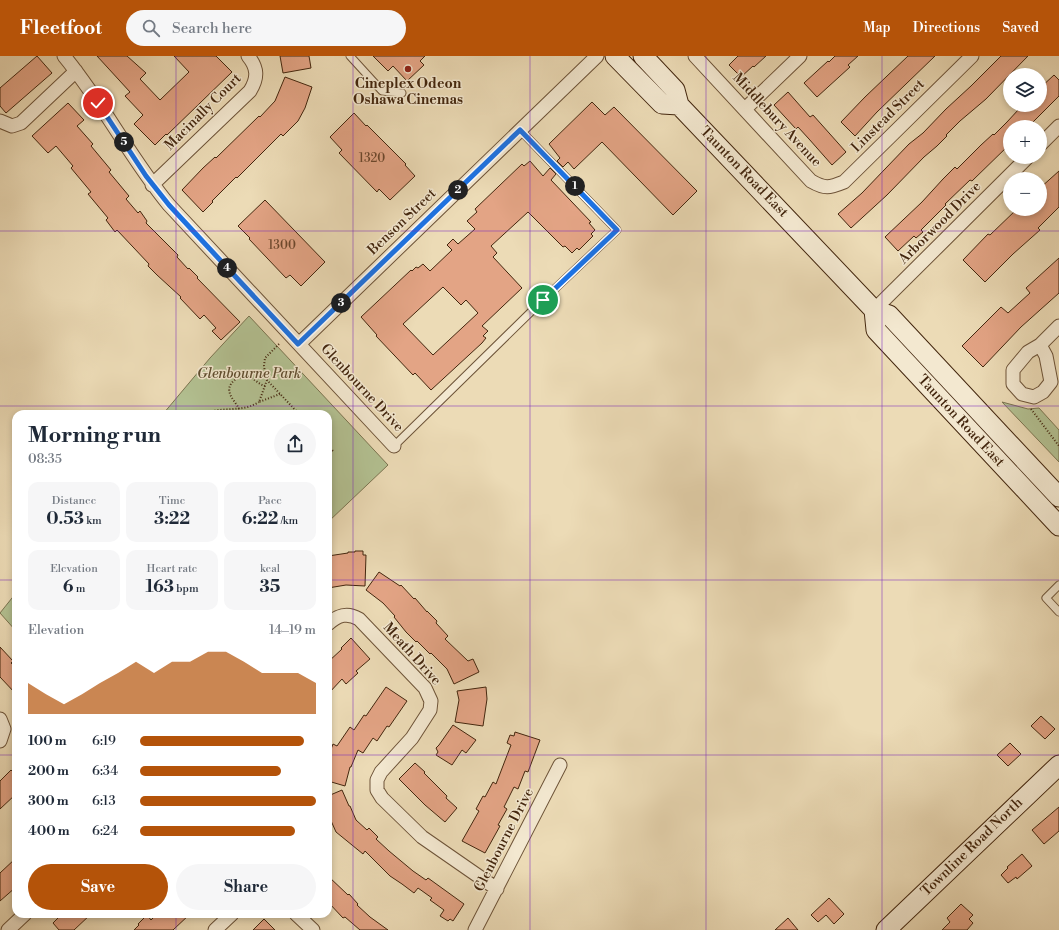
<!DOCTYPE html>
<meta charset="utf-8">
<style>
body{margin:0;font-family:"Libre Bodoni",serif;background:#f6f6f7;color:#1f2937;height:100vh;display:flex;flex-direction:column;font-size:15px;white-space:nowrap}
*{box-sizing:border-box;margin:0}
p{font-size:13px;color:#747a83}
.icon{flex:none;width:22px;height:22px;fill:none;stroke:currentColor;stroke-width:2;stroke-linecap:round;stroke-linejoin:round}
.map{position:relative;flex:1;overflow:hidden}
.drawer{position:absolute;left:12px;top:354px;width:320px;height:508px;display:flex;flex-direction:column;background:#fff;border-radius:12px;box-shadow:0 2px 6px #0003}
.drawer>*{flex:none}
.tools{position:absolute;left:1003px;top:12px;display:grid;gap:8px}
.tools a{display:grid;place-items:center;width:44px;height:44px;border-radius:50%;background:#fff;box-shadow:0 2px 6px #0003;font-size:20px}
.pin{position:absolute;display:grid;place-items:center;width:34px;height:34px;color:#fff;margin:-17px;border:2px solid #fff;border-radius:50%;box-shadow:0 1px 4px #0007}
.km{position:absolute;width:20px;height:20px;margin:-10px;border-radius:50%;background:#222;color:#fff;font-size:11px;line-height:20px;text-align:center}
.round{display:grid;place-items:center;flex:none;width:42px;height:42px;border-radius:21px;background:#f6f6f7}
.overview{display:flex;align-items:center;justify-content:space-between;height:68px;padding:0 16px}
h1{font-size:22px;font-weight:700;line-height:30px}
.figures{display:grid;grid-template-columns:repeat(3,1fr);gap:6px;height:68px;padding:4px 16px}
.figures div{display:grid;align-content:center;border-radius:10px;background:#f6f6f7;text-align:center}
.figures b{font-size:17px;font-weight:700}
.figures small{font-size:11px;font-weight:400}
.figures p{font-size:11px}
.chart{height:112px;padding:8px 16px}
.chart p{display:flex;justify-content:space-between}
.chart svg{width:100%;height:72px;margin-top:4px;fill:#b45309;opacity:.7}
.cta{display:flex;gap:8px;margin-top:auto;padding:8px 16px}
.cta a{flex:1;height:46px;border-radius:24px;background:#b45309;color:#fff;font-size:16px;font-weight:700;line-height:46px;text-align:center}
.cta a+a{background:#f6f6f7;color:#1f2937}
ul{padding:0 16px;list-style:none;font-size:13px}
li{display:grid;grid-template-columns:64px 48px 1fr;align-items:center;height:30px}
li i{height:10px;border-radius:5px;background:#b45309}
header{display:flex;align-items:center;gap:24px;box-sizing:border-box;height:56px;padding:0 20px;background:#b45309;color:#fff}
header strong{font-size:19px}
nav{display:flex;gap:22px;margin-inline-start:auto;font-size:14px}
.search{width:280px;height:36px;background:#f6f6f7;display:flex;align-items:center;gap:10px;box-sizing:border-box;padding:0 14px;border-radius:22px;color:#747a83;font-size:15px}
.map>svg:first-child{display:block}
.green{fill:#b3c192;stroke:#7b7450}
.building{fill:#e3a485;stroke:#43260e;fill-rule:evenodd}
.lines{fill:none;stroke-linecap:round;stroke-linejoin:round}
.lane-casing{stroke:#6d5338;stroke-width:9}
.street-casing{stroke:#6d5338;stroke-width:15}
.secondary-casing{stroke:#43260e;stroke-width:21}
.path{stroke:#43260e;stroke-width:2;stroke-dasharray:1 2;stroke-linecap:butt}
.lane{stroke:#f3e8d0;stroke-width:7}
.street{stroke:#f3e8d0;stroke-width:13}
.secondary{stroke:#f3e8d0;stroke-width:19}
.route-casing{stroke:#fff;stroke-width:8}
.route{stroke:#1a73e8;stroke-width:5}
.grid{fill:none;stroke:#7b2cbf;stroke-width:1;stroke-opacity:0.55}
.poi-dot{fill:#8f2418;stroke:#f3e8d0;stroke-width:1.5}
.labels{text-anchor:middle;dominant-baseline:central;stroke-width:3;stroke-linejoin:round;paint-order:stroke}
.number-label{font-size:12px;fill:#6b462c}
.poi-label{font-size:14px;font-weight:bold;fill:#43260e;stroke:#f3e8d0}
.street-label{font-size:14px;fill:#43260e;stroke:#f3e8d0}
.park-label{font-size:14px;font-style:italic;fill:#5f4d2f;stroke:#f3e8d0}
</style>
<header>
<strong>Fleetfoot</strong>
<div class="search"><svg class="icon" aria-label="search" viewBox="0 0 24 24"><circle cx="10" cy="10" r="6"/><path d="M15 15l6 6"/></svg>Search here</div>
<nav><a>Map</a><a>Directions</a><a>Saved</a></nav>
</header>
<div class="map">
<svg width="1059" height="874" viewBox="0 0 1059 874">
<rect width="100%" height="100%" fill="#ecdbb6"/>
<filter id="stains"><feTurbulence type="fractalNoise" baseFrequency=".005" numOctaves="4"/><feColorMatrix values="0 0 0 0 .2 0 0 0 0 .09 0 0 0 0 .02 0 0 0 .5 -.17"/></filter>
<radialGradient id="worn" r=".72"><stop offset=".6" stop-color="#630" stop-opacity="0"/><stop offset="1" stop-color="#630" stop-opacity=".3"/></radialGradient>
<path class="green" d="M 249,260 L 388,409 L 328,466 L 328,358 L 163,358 L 210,302 Z
M 1002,346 L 1028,353 L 1039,352 L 1059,374 L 1059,406 Z
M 16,537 L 16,575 L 0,557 Z"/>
<path class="building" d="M 37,0 L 52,17 L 6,57 L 0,50 L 0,32 Z
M 97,0 L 127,0 L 146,17 L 140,23 L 160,44 L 189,16 L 174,0 L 216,0 L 232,16 L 167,79 L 166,78 L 155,89 L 134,68 L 143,59 L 125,40 L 130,36 Z
M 280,0 L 309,0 L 311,12 L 283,17 Z
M 373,0 L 425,0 L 420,5 L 424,9 L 407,25 L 393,10 L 388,15 Z
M 738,0 L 766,0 L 754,11 L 753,10 L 741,21 L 729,9 Z
M 835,0 L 858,0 L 848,9 L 850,11 L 817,41 L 804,27 L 828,5 L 829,6 Z
M 908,0 L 935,0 L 877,56 L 855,80 L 841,66 L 865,41 Z
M 1001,0 L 1028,0 L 986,43 L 960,65 L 946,79 L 947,80 L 937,90 L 924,101 L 887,139 L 851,172 L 838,158 L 862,137 L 909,88 L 923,77 L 946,53 L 971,30 Z
M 1054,19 L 1059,24 L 1059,40 L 1028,71 L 1010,71 L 1010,88 L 972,125 L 970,124 L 945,148 L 946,149 L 921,174 L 923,176 L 916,182 L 914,180 L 898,195 L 885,181 L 922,146 L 943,123 L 955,111 L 957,113 L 981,89 L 993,78 L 994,79 L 1007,66 L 1019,53 L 1015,49 L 1040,49 L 1040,32 Z
M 285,21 L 312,31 L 305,52 L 298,65 L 283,80 L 281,78 L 237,122 L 236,121 L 212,145 L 213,146 L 203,156 L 182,134 L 203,112 L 215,101 L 216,102 L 259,60 L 260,61 L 275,45 Z
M 788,36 L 810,61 L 813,59 L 846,96 L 832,109 L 809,83 L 798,71 L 796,73 L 774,49 Z
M 592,46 L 605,59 L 614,51 L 697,135 L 673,159 L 602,86 L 574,113 L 568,106 L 563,111 L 557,105 L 560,102 L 549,88 Z
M 68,47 L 84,64 L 77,70 L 93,88 L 91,90 L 111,114 L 109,116 L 129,140 L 126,143 L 138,157 L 140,155 L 147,165 L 146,167 L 178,199 L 177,201 L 188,213 L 189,212 L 198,221 L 197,222 L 240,266 L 221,284 L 212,275 L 216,272 L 204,259 L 200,263 L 180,242 L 181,241 L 157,219 L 148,210 L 149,208 L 117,174 L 115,176 L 106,164 L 108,162 L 88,138 L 91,136 L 71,112 L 73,110 L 56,90 L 48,97 L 32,80 Z
M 354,57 L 366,70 L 367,69 L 406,108 L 405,109 L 415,120 L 390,144 L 379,133 L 377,136 L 339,97 L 342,94 L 330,81 Z
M 530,105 L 543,120 L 550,112 L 556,118 L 551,124 L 591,166 L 589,167 L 595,174 L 591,178 L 593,180 L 579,194 L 577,192 L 572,197 L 565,190 L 563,191 L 528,156 L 491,190 L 497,197 L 493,201 L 522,232 L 482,270 L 488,275 L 483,280 L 486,282 L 482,287 L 431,334 L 415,317 L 413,319 L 376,280 L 377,279 L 361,261 L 411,214 L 412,215 L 416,211 L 418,212 L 423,208 L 430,215 L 452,194 L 447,189 L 453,183 L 458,188 L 475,173 L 467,165 L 477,156 L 475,153 L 522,108 L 524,110 ZM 443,231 L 461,249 L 466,244 L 478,257 L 433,299 L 403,268 Z
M 1059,115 L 1059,151 L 1038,172 L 1040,174 L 1013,198 L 985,226 L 963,204 L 988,178 L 990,179 L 1017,153 L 1040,153 L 1040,132 Z
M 265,144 L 325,206 L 301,230 L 290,219 L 286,222 L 249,183 L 250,182 L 238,170 Z
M 1059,202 L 1059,237 L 1021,271 L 983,311 L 962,290 L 1001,251 L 1008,257 L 1030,237 L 1026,232 Z
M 355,495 L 363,495 L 363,499 L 366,499 L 365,530 L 346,529 L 328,532 L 328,500 L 348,497 L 348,496 L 355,496 Z
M 379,516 L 400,530 L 401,529 L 414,543 L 415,542 L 427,556 L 427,555 L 437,565 L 436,567 L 448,580 L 445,583 L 468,605 L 473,603 L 479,616 L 454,628 L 447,613 L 431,597 L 430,598 L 417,585 L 416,586 L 406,576 L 394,561 L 395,560 L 383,547 L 366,534 Z
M 351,582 L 370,603 L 356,615 L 358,617 L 346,628 L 342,623 L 328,638 L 328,606 L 342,593 L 341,592 Z
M 0,591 L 13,605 L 11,607 L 16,612 L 16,638 L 0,621 Z
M 386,631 L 407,645 L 389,671 L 387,670 L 377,685 L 373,682 L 363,697 L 358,694 L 351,711 L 350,711 L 345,730 L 328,725 L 328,701 L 333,688 L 337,690 L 350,671 L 354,674 L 364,659 L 366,660 Z
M 486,631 L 487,643 L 483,670 L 455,666 L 459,644 L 457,635 Z
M 1041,660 L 1055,673 L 1045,683 L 1031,670 Z
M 453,669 L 476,684 L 466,697 L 462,694 L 452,709 L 436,699 L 438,696 L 436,692 L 439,689 Z
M 515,676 L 540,684 L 528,716 L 525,715 L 518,733 L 514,731 L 504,751 L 507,753 L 498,769 L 500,770 L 485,797 L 462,785 L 479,755 L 476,753 L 483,740 L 485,741 L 493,726 L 496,728 L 511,689 L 507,687 L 510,679 L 514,680 Z
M 1010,687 L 1021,698 L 1008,710 L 997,699 Z
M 415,707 L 425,716 L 424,717 L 447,740 L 446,742 L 457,752 L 445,766 L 425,749 L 399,723 Z
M 11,714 L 16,719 L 16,738 L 0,753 L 0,725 Z
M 342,734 L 349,750 L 350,750 L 356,764 L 367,774 L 369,772 L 378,781 L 376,783 L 389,795 L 413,815 L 426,824 L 428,822 L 464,848 L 453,865 L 450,863 L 448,865 L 440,860 L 444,854 L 430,844 L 432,842 L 418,832 L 414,837 L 402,828 L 390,820 L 365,795 L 363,798 L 336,776 L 328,758 L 328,740 Z
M 1059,751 L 1059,775 L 1044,788 L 1032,774 Z
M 1022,798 L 1032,810 L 1017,823 L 1016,821 L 1008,827 L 1001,819 L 1008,812 L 1007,811 Z
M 16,802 L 16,831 L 0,845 L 0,817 Z
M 328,820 L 348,839 L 349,838 L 358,848 L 357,849 L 370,861 L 388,874 L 360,874 L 345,861 L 343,862 L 328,846 Z
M 829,842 L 844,858 L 834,868 L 826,859 L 818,866 L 811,859 Z
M 961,848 L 973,859 L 969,863 L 973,867 L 967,874 L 942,874 L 950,866 L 947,862 Z
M 62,858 L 91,858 L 74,874 L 59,874 L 53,867 Z
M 157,858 L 190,858 L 173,874 L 134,874 L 139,869 L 138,868 L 147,859 L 151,864 Z
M 788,862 L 798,874 L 775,874 Z
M 264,863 L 275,874 L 253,874 Z"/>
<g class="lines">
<g class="lane-casing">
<path id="lane" d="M 350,0 L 382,35 L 402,37
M 394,390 L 543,244 L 617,174 L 520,74
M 1059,529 L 1046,542 L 1059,556"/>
</g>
<g class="street-casing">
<path id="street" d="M 64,0 C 103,47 130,102 169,149 L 394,390
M 695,0 L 811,125 C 825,133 829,132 844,126 L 972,0
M 745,53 L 800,0
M 0,65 L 12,70 L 21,67 L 76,15
M 1040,89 L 1059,70
M 152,129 L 250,35 C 258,22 258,12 248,0
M 874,254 L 1028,101
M 299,288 L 597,0
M 1040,289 L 1046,300 L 1051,326 L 1043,336 L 1034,341 L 1022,338 L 1013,328 L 1013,314 L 1028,296 L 1040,289 L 1059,270
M 328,568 C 338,559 347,556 359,563 L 425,632 L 431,645 L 430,654 L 412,682 L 381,716 L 377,724 L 377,734 L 382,742 L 422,781 L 497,833
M 0,663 L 4,673 L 0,685
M 296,858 L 313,874
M 8,874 L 25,858
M 215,874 L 232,858
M 475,874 L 560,709"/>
</g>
<g class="secondary-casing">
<path id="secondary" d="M 615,0 L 662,48 L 679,49
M 643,0 L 675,34 L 679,49 L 874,254 L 889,259 L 1059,441
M 874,254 L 876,274 L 1059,470
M 886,874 L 1059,709"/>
</g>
<path class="path" d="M 279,288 L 265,302 L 264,310 L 266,323 L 299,358
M 267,324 L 259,346 L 280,338
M 239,353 C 235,344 221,334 236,323 C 240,321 245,320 249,321 C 255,323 258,328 265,330
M 1031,353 L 1059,390
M 203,358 C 221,350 242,357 259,346
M 328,390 L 333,395"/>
<use href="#lane" class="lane"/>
<use href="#street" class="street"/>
<use href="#secondary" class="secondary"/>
</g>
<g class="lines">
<g class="route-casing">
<path id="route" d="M 98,47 L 146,120 L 169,149 L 298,288 L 520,74 L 617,174 L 543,244"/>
</g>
<use href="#route" class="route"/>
</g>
<path class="grid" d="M 176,0 L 176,358M 353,0 L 353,874M 530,0 L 530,874M 706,0 L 706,874M 882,0 L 882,874M 0,175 L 1059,175M 0,350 L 1059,350M 0,524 L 16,524M 328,524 L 1059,524M 0,699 L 16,699M 328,699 L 1059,699M 176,858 L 176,874"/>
<circle class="poi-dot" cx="408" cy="13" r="4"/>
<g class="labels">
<g class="number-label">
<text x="372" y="102">1320</text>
<text x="282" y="189">1300</text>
</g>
<g class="poi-label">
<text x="408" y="28">Cineplex Odeon<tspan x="408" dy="16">Oshawa Cinemas</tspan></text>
</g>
<g class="street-label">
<text transform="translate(203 56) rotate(-45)">Macinally Court</text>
<text transform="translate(888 60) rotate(-45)">Linstead Street</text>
<text transform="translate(777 64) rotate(47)">Middlebury Avenue</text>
<text transform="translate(744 116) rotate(46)">Taunton Road East</text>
<text transform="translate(402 166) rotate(-44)">Benson Street</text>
<text transform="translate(940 167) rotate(-45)">Arborwood Drive</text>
<text transform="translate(362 332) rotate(47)">Glenbourne Drive</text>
<text transform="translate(961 365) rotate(47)">Taunton Road East</text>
<text transform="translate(412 598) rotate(48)">Meath Drive</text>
<text transform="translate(504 784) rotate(-63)">Glenbourne Drive</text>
<text transform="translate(972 791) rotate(-44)">Townline Road North</text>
</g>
<g class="park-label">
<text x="249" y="318">Glenbourne Park</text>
</g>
</g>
<rect width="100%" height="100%" filter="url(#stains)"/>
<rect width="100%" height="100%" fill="url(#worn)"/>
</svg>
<div class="tools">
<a><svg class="icon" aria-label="layers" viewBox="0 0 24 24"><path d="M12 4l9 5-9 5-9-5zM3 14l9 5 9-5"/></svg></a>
<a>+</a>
<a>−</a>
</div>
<div class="pin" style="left:543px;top:244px;background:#1e9e55"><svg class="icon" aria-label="arrive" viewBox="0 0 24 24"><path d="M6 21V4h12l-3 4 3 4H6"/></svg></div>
<div class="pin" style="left:98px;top:47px;background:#d93025"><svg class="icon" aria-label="check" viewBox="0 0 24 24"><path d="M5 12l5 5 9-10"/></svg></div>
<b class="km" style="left:575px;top:130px">1</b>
<b class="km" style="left:458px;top:134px">2</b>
<b class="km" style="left:341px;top:247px">3</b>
<b class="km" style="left:227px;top:212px">4</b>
<b class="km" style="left:124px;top:86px">5</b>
<section class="drawer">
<div class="overview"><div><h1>Morning run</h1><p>08:35</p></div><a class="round"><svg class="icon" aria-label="share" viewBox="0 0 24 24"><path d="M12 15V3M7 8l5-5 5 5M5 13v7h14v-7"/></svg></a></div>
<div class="figures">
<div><p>Distance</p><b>0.53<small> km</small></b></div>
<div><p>Time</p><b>3:22</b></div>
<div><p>Pace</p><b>6:22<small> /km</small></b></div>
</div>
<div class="figures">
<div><p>Elevation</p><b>6<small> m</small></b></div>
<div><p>Heart rate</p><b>163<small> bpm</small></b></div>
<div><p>kcal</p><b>35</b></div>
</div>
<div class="chart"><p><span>Elevation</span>14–19 m</p>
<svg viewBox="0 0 160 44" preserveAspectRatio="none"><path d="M0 44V25L10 32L20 38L30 32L40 25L50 19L60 12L70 19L80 12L90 12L100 6L110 6L120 12L130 19L140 19L150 19L160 25V44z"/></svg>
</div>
<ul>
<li><b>100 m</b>6:19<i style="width:93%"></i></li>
<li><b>200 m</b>6:34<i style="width:80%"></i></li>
<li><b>300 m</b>6:13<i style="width:100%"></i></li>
<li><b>400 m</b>6:24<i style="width:88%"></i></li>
</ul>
<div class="cta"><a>Save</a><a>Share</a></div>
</section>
</div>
